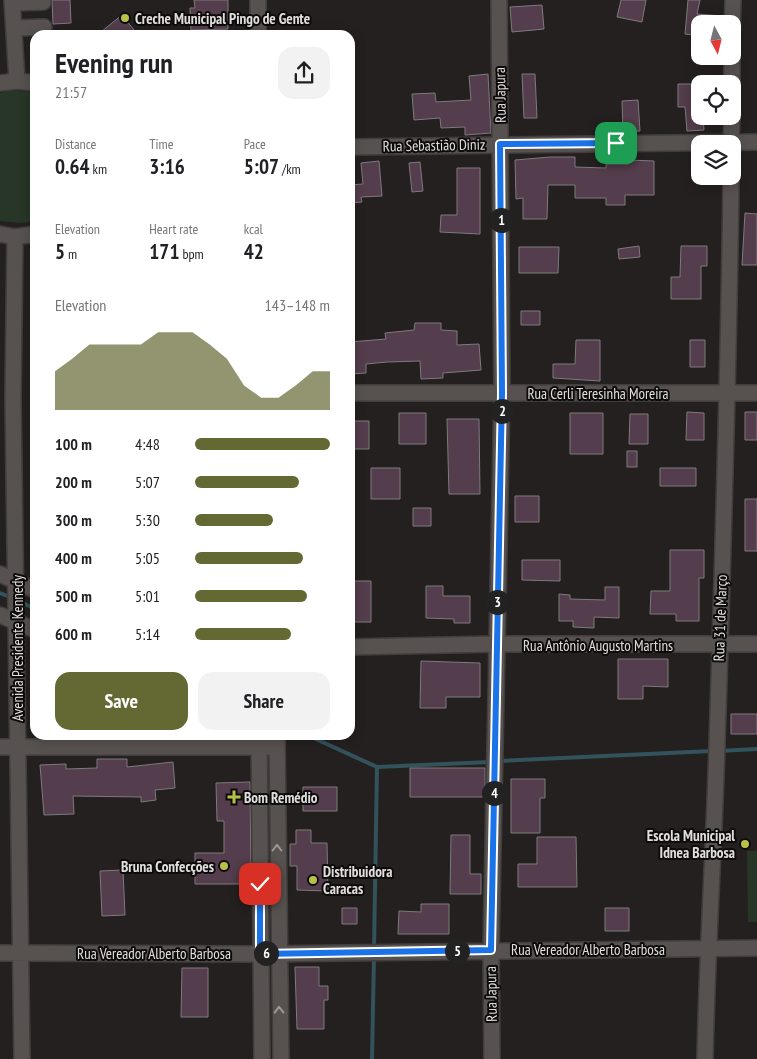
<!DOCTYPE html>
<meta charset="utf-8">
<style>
body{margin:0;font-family:"PT Sans Narrow",sans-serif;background:#f2f2f2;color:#202124;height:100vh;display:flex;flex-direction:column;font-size:19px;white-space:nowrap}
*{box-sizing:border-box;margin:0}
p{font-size:16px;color:#757577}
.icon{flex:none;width:28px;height:28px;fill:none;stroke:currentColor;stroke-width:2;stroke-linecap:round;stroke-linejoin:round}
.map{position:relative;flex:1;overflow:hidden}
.sheet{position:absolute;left:30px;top:30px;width:325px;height:710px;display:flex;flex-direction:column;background:#fff;border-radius:15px;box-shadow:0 2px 12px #0003}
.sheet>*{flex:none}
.needle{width:32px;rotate:173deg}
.fabs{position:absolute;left:691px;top:15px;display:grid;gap:10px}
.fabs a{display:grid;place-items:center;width:50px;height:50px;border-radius:10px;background:#fff;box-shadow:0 2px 12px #0003;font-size:25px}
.pin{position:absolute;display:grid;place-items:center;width:42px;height:42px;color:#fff;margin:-21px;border-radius:10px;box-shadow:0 2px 8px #0006}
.km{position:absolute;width:25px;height:25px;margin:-12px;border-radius:50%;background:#222;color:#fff;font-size:14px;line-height:25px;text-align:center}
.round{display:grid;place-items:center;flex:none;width:52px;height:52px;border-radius:15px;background:#f2f2f2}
.headline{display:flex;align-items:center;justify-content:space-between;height:85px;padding:0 25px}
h1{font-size:28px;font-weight:700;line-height:38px}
.metrics{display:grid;grid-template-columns:repeat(3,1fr);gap:8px;height:85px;padding:5px 25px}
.metrics div{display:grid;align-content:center}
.metrics b{font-size:21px;font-weight:700}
.metrics small{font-size:14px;font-weight:400}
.metrics p{font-size:14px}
.chart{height:140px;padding:10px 25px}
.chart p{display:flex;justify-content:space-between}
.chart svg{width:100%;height:90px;margin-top:5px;fill:#646934;opacity:.7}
.action{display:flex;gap:10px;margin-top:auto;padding:10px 25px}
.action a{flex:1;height:58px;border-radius:15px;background:#646934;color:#fff;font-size:20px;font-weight:700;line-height:58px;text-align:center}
.action a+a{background:#f2f2f2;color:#202124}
ul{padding:0 25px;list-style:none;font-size:16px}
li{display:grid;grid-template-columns:80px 60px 1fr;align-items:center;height:38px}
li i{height:12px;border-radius:6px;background:#646934}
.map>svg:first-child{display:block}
.green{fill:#273627}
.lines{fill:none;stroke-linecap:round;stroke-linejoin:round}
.stream{stroke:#32525c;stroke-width:4}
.building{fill:#543d4c;stroke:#7e7a7d}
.minor-casing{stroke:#413d3c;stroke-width:18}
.minor{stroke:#575250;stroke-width:15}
.oneway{stroke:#9c9896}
.route-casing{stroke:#fff;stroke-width:10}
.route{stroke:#1a73e8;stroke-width:6}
.poi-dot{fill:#b8c147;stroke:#0c0a0a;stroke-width:2}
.labels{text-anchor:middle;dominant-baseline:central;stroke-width:4;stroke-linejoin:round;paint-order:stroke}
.poi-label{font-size:15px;font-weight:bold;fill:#e1dfdd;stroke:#0c0a0a;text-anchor:start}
.street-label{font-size:15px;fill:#e1dfdd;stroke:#0c0a0a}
</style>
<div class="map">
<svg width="757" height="1059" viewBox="0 0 757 1059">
<rect width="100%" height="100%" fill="#24201f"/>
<path class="green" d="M 13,90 L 35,93 L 35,221 L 21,223 L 0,221 L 0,93 Z
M 747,851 L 757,851 L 757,922 L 748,922 Z"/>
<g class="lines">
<path class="stream" d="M 0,593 L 13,598
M 19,601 L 35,609
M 307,735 L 377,767 L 490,762
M 719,751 L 757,749
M 497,761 L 712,751
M 374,949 L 377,767
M 372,1059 L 374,956"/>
</g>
<path class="building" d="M 52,0 L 70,0 L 71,23 L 53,24 Z
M 194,0 L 228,0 L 228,29 L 191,30 L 190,8 L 195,8 Z
M 621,0 L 646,0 L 642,22 L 617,17 Z
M 688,0 L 700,0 L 697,14 L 721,16 L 720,24 L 700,24 L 700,36 L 685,34 Z
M 542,5 L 544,29 L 512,32 L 510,7 Z
M 122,15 L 138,35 L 97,35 Z
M 488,74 L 491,133 L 465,135 L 465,127 L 441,128 L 440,118 L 414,120 L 412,94 L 435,93 L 436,102 L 471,100 L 469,76 Z
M 522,74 L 535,74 L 537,118 L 524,118 Z
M 678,84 L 700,84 L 700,116 L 703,116 L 704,130 L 687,131 L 685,107 L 678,107 Z
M 638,100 L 640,131 L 623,132 L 622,101 Z
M 550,157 L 575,157 L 575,167 L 606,168 L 606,164 L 629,164 L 629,160 L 654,161 L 654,195 L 625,195 L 625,205 L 606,205 L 606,198 L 575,198 L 575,185 L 548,185 L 547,219 L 523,219 L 523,198 L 516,199 L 515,160 Z
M 379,161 L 382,196 L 361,197 L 362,202 L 350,203 L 350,185 L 363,184 L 361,163 Z
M 420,162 L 423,191 L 412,192 L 409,163 Z
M 457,168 L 480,168 L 480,234 L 440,232 L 441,215 L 457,215 Z
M 745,213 L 757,214 L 757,265 L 742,265 Z
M 639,246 L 640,257 L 619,259 L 618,249 Z
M 681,246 L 707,246 L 707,266 L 701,266 L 701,299 L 671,299 L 671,277 L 680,277 Z
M 519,247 L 559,247 L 558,273 L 519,273 Z
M 521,311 L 540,311 L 540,325 L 521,325 Z
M 415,323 L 441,323 L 441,330 L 457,331 L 457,345 L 479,344 L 481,370 L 443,373 L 443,378 L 421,379 L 420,361 L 387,362 L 366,364 L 366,373 L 350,374 L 350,342 L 386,339 L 385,333 L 414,330 Z
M 576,340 L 600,340 L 600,381 L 553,378 L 553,364 L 575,364 Z
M 690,340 L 705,340 L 705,367 L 690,367 Z
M 687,412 L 704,413 L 704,440 L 686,440 Z
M 745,412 L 757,412 L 757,440 L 745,440 Z
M 399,413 L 426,413 L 426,444 L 399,444 Z
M 570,413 L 603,413 L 603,454 L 570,454 Z
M 630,414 L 648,414 L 648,444 L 629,444 Z
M 447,419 L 479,419 L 480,494 L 449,494 Z
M 350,421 L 369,421 L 369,449 L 350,449 Z
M 627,451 L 637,451 L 637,467 L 627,467 Z
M 371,468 L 400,468 L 400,499 L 371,499 Z
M 660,468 L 696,468 L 696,486 L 660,486 Z
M 515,496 L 539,496 L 539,522 L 515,522 Z
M 745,499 L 757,499 L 757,551 L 745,551 Z
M 413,508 L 431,508 L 431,526 L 413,526 Z
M 670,550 L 704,550 L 704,578 L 699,578 L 699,621 L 676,621 L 676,614 L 650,614 L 651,591 L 670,591 Z
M 522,560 L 560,560 L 560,581 L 522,580 Z
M 350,581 L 371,581 L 371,622 L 350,622 Z
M 426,586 L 443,586 L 443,596 L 470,596 L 470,623 L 454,623 L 454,619 L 426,618 Z
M 605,587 L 619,587 L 619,618 L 594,617 L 594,628 L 573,627 L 573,621 L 559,621 L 559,594 L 570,595 L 570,599 L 605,600 Z
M 618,659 L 668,659 L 668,687 L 643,686 L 643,699 L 618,699 Z
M 421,661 L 480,663 L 480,697 L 446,697 L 446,708 L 420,708 Z
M 731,714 L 757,714 L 757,734 L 731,734 Z
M 97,759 L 127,759 L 127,767 L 173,762 L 175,788 L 155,790 L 156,800 L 141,802 L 141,797 L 73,796 L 74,814 L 44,815 L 40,765 L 66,764 L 66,769 L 97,768 Z
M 410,768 L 485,768 L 485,797 L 410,797 Z
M 511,779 L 545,779 L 545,798 L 540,798 L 540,833 L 511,833 Z
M 250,782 L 251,879 L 247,879 L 247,884 L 195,884 L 195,853 L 224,853 L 224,821 L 217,821 L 216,783 Z
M 303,787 L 337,787 L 337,811 L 303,811 Z
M 296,830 L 311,830 L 311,843 L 327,843 L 328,891 L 297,890 L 297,866 L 290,866 L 290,844 L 296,844 Z
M 451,835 L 470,835 L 470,874 L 481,874 L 481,894 L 450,894 Z
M 537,837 L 576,837 L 577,887 L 518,887 L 518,864 L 537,864 Z
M 123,870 L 125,915 L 102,916 L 100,871 Z
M 421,904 L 449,904 L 449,934 L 398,934 L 399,911 L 421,912 Z
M 342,908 L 357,908 L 357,924 L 342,924 Z
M 605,908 L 629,908 L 629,931 L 605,931 Z
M 295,967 L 319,967 L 319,986 L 328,986 L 328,1000 L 324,1000 L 324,1029 L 297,1029 Z
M 182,968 L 208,968 L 208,1017 L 181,1017 Z"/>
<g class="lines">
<g class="minor-casing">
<path id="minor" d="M 12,0 L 17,81
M 258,0 L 258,35
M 12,3 L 43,2
M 14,28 L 44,27
M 732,37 L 733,0
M 0,83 L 17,81 L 35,83
M 732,84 L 732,56
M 731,144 L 732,116
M 350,147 L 757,142
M 0,234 L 15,237 L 35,234
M 15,237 L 13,398 L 22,1059
M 350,393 L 757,393
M 0,574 L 35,590
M 0,615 L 35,630
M 350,647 L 496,644 L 757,644
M 259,735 L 262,1059
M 277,735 L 281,1059
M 0,747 L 268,747
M 0,953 L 260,954 L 757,948
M 492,1059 L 491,950 L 502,393 L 499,0
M 705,1059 C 707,954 714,849 717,744 C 723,555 729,366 731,176"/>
</g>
<use href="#minor" class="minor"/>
</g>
<defs><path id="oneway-chevron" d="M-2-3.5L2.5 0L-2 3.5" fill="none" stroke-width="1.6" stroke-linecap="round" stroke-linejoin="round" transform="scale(1.25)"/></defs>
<g class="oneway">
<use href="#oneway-chevron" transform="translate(277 848) rotate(-90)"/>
<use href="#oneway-chevron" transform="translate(279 1010) rotate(-91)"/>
</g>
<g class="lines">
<g class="route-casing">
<path id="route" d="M 260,884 L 260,954 L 491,950 L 502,393 L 500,144 L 616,143"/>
</g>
<use href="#route" class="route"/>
</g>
<g class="poi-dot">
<circle cx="125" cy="18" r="5"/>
<path d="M231.5 789.5h5v5h5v5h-5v5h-5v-5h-5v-5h5z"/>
<circle cx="745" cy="844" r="5"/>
<circle cx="224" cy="866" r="5"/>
<circle cx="313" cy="880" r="5"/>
</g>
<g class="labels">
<g class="poi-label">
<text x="135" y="18">Creche Municipal Pingo de Gente</text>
<text x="244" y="797">Bom Remédio</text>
<text x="735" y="835" text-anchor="end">Escola Municipal<tspan x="735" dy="17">Idnea Barbosa</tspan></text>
<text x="214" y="866" text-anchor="end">Bruna Confecções</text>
<text x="323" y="871">Distribuidora<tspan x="323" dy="17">Caracas</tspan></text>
</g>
<g class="street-label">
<text transform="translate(500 95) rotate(-91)">Rua Japura</text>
<text transform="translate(434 145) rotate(-1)">Rua Sebastião Diniz</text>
<text x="598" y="393">Rua Cerli Teresinha Moreira</text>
<text transform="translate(720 618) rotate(-88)">Rua 31 de Março</text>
<text x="598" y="645">Rua Antônio Augusto Martins</text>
<text transform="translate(17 648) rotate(-90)">Avenida Presidente Kennedy</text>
<text x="588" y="949">Rua Vereador Alberto Barbosa</text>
<text x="154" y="953">Rua Vereador Alberto Barbosa</text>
<text transform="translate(491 994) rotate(-91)">Rua Japura</text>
</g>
</g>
</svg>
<div class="fabs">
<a><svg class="needle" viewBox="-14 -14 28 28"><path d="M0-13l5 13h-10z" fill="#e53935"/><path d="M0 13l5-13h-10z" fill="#757577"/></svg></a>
<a><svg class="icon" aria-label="locate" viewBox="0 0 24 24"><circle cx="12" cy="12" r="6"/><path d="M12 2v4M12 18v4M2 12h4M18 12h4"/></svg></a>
<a><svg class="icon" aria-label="layers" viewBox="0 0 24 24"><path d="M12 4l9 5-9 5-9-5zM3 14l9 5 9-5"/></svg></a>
</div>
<div class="pin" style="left:616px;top:143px;background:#1e9e55"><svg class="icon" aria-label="arrive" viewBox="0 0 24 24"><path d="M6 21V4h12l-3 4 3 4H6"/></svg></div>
<div class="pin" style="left:260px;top:884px;background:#d93025"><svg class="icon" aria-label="check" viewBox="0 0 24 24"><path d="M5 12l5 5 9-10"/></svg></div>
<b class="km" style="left:501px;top:220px">1</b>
<b class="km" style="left:502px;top:411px">2</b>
<b class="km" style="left:497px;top:602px">3</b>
<b class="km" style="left:494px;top:793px">4</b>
<b class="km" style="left:457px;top:951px">5</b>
<b class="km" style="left:266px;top:953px">6</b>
<section class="sheet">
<div class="headline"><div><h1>Evening run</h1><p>21:57</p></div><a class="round"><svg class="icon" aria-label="share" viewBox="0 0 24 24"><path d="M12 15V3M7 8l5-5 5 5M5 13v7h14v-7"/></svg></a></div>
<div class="metrics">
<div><p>Distance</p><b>0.64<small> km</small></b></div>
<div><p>Time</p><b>3:16</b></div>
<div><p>Pace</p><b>5:07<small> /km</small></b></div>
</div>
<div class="metrics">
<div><p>Elevation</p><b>5<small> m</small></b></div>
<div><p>Heart rate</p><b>171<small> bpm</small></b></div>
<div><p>kcal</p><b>42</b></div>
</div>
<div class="chart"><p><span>Elevation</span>143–148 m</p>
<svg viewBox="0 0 160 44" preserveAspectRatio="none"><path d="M0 44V25L10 19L20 12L30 12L40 12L50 12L60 6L70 6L80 6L90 12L100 19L110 32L120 38L130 38L140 32L150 25L160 25V44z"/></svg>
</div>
<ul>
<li><b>100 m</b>4:48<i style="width:100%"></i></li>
<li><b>200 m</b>5:07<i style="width:77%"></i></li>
<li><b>300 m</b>5:30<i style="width:58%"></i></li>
<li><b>400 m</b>5:05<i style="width:80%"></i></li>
<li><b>500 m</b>5:01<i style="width:83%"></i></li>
<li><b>600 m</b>5:14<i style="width:71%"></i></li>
</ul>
<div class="action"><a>Save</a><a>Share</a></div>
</section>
</div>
